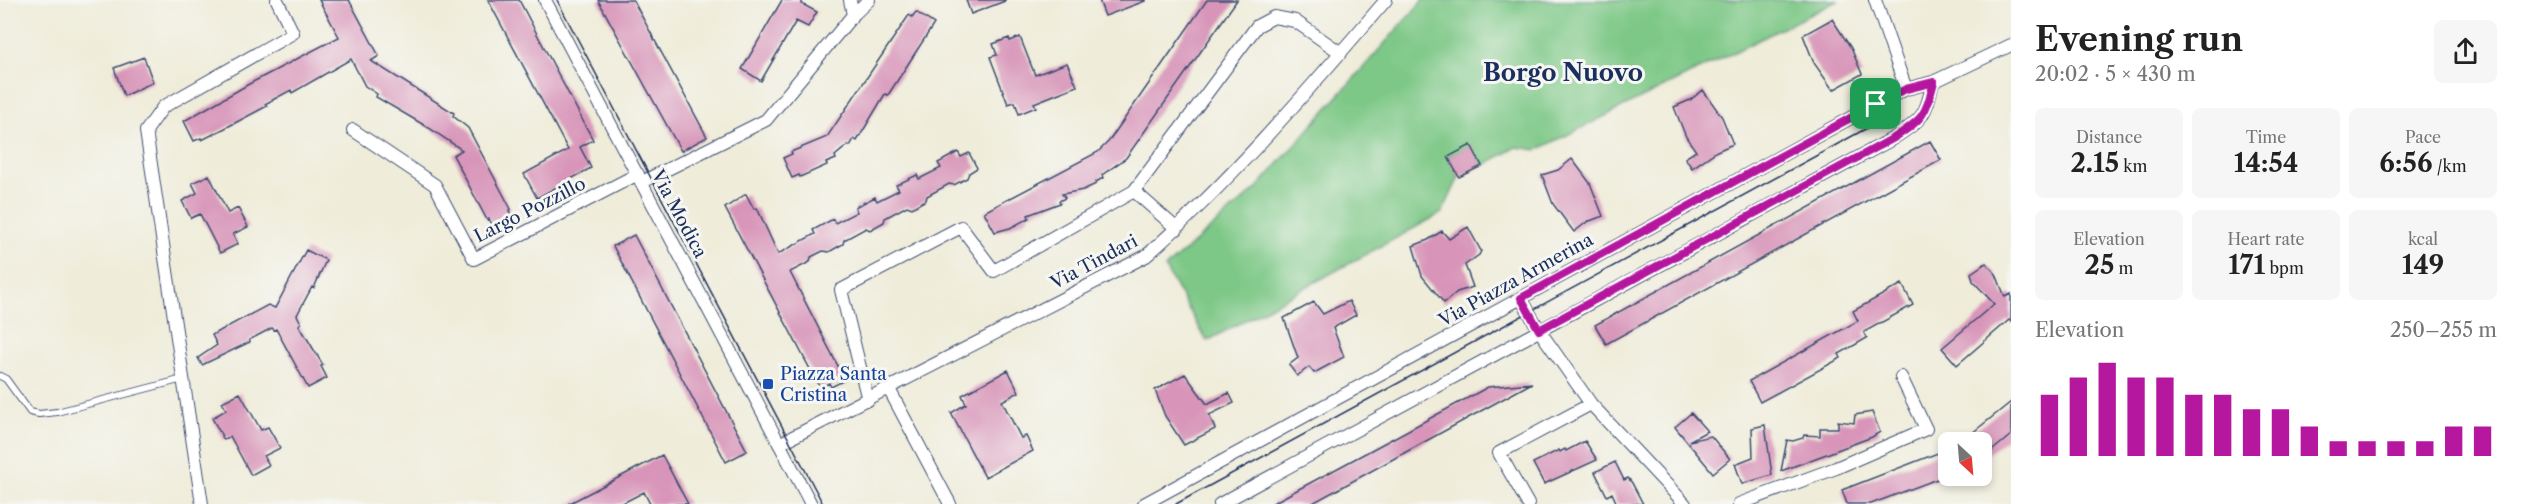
<!DOCTYPE html>
<meta charset="utf-8">
<style>
body{margin:0;font-family:"Libre Caslon Text",serif;background:#f6f6f6;color:#222;height:100vh;display:flex;flex-direction:column;font-size:22px;white-space:nowrap}
*{box-sizing:border-box;margin:0}
p{font-size:20px;color:#767676}
.icon{flex:none;width:33px;height:33px;fill:none;stroke:currentColor;stroke-width:2;stroke-linecap:round;stroke-linejoin:round}
.map{position:relative;flex:1;overflow:hidden}
.sheet{display:flex;flex-direction:column;background:#fff;width:510px}
.sheet>*{flex:none}
.needle{width:39px;rotate:154deg}
.controls{position:absolute;left:1938px;top:432px;display:grid;gap:12px}
.controls a{display:grid;place-items:center;width:54px;height:54px;border-radius:9px;background:#fff;box-shadow:0 3px 9px #0003;font-size:30px}
.pin{position:absolute;display:grid;place-items:center;width:51px;height:51px;color:#fff;margin:-26px;border-radius:12px;box-shadow:0 3px 9px #0006}
.round{display:grid;place-items:center;flex:none;width:63px;height:63px;border-radius:9px;background:#f6f6f6}
.headline{display:flex;align-items:center;justify-content:space-between;height:102px;padding:0 24px}
h1{font-size:33px;font-weight:700;line-height:45px}
.figures{display:grid;grid-template-columns:repeat(3,1fr);gap:9px;height:102px;padding:6px 24px}
.figures div{display:grid;align-content:center;border-radius:9px;background:#f6f6f6;text-align:center}
.figures b{font-size:26px;font-weight:700}
.figures small{font-size:16px;font-weight:400}
.figures p{font-size:16px}
.chart{height:168px;padding:12px 24px}
.chart p{display:flex;justify-content:space-between}
.chart svg{width:100%;height:108px;margin-top:6px;stroke:#b5179e;stroke-width:6}
main{display:flex;flex:1;min-height:0}
.map>svg:first-child{display:block}
.green{fill:#7dc886;stroke:#4c7c72;stroke-width:1.5}
.building{fill:#d895b9}
.lines{fill:none;stroke-linecap:round;stroke-linejoin:round}
.lane-casing{stroke:#3b4b70;stroke-width:8}
.street-casing{stroke:#3b4b70;stroke-width:14}
.lane{stroke:#fff;stroke-width:6}
.street{stroke:#fff;stroke-width:12}
.tram{stroke:#1b2f5e;stroke-width:1.5}
.route-casing{stroke:#fff;stroke-width:12}
.route{stroke:#b5179e;stroke-width:8}
.transit-dot{fill:#1a4fb4;stroke:#f6f6f2;stroke-width:2}
.labels{text-anchor:middle;dominant-baseline:central;stroke-width:6;stroke-linejoin:round;paint-order:stroke}
.street-label{font-size:18px;fill:#1b2f5e;stroke:#f6f6f2}
.transit-label{font-size:18px;fill:#164399;stroke:#f6f6f2;text-anchor:start}
.district-label{font-size:24px;font-weight:bold;fill:#1b2f5e;stroke:#f6f6f2}
</style>
<main>
<div class="map">
<svg width="2011" height="504" viewBox="0 0 2011 504">
<rect width="100%" height="100%" fill="#f6f6f2"/>
<filter id="ink" filterUnits="userSpaceOnUse"><feTurbulence type="fractalNoise" baseFrequency=".0167" numOctaves="2"/><feDisplacementMap in="SourceGraphic" scale="12" xChannelSelector="R" yChannelSelector="G"/><feConvolveMatrix kernelMatrix="1 2 1 2 8 2 1 2 1" color-interpolation-filters="sRGB"/></filter>
<filter id="wash" filterUnits="userSpaceOnUse"><feTurbulence type="fractalNoise" baseFrequency=".008" numOctaves="4" result="noise"/><feDisplacementMap in="SourceGraphic" scale="24" xChannelSelector="R" yChannelSelector="G"/><feGaussianBlur stdDeviation="1.35" result="paint"/><feColorMatrix in="noise" values="0 0 0 0 0 0 0 0 0 0 0 0 0 0 0 0 0 1.4 0 .05"/><feComposite in="paint" operator="in"/></filter>
<g filter="url(#wash)">
<rect width="100%" height="100%" fill="#efecd9"/>
<path class="green" d="M 1423,0 L 1839,0 L 1537,150 L 1517,147 L 1482,166 L 1471,146 L 1448,157 L 1459,177 L 1442,213 L 1207,341 L 1165,268 L 1255,190 Z"/>
<g id="blocks">
<path class="building" d="M 319,0 L 349,0 L 379,56 L 371,61 L 454,113 L 453,116 L 468,128 L 511,209 L 509,211 L 513,218 L 494,228 L 489,219 L 487,220 L 453,155 L 462,150 L 429,128 L 376,97 L 377,94 L 365,86 L 351,59 L 292,93 L 291,90 L 265,104 L 267,106 L 233,124 L 202,140 L 201,138 L 194,141 L 184,121 L 249,84 L 339,37 Z
M 488,0 L 519,0 L 593,140 L 580,147 L 591,168 L 537,198 L 524,174 L 568,150 Z
M 598,0 L 633,0 L 707,137 L 681,151 Z
M 782,0 L 802,0 L 802,4 L 817,12 L 808,27 L 796,21 L 761,81 L 742,69 Z
M 966,0 L 1005,0 L 1005,1 L 971,14 Z
M 1099,0 L 1145,0 L 1145,1 L 1105,16 Z
M 1207,0 L 1237,0 L 1126,158 L 1102,175 L 1103,178 L 1096,182 L 1096,184 L 1083,190 L 1062,194 L 1065,198 L 1059,201 L 1060,203 L 1028,215 L 1029,218 L 1010,228 L 995,232 L 984,212 L 1098,152 L 1109,141 Z
M 916,12 L 934,24 L 888,95 L 885,94 L 857,141 L 854,139 L 850,146 L 848,145 L 835,156 L 836,159 L 826,163 L 827,165 L 800,177 L 799,175 L 792,178 L 783,158 L 792,154 L 791,152 L 827,137 L 909,15 L 912,17 Z
M 1832,19 L 1851,48 L 1862,74 L 1833,90 L 1814,63 L 1803,35 Z
M 1020,37 L 1035,75 L 1067,63 L 1077,86 L 1034,103 L 1036,107 L 1019,114 L 1015,102 L 1008,104 L 990,57 L 997,55 L 993,44 L 1009,38 L 1010,41 Z
M 144,57 L 153,82 L 124,96 L 114,68 Z
M 1703,90 L 1722,117 L 1733,144 L 1717,151 L 1692,168 L 1685,158 L 1696,151 L 1686,137 L 1674,107 L 1690,100 Z
M 1930,141 L 1941,160 L 1606,344 L 1595,325 Z
M 1471,145 L 1482,166 L 1459,177 L 1448,157 Z
M 958,152 L 961,157 L 969,153 L 977,168 L 969,173 L 967,178 L 954,185 L 949,184 L 927,196 L 926,200 L 912,208 L 907,206 L 885,218 L 884,222 L 870,230 L 866,228 L 844,240 L 843,244 L 829,252 L 823,251 L 811,257 L 810,262 L 790,272 L 845,380 L 831,387 L 829,383 L 820,388 L 725,208 L 746,194 L 754,209 L 757,208 L 778,254 L 815,234 L 813,230 L 833,219 L 835,223 L 857,212 L 855,207 L 875,197 L 877,201 L 899,190 L 896,185 L 917,175 L 919,179 L 941,168 L 938,163 Z
M 1572,159 L 1590,183 L 1603,216 L 1587,222 L 1574,232 L 1553,204 L 1542,175 L 1558,170 Z
M 209,175 L 228,213 L 238,208 L 248,227 L 233,234 L 238,244 L 220,253 L 200,214 L 191,218 L 182,201 L 197,193 L 192,183 Z
M 1468,227 L 1481,251 L 1479,255 L 1465,265 L 1473,287 L 1457,292 L 1444,303 L 1422,276 L 1413,246 L 1428,240 L 1442,231 L 1449,239 Z
M 634,235 L 747,451 L 726,462 L 613,246 Z
M 306,250 L 326,260 L 314,288 L 312,287 L 297,315 L 301,323 L 299,325 L 323,365 L 321,366 L 327,378 L 308,388 L 276,329 L 274,330 L 272,328 L 249,340 L 250,342 L 202,365 L 198,358 L 217,345 L 212,335 L 268,305 L 275,308 Z
M 1986,263 L 1996,274 L 2005,297 L 2011,294 L 2011,322 L 2009,320 L 1957,365 L 1942,348 L 1994,304 L 1973,281 L 1971,273 Z
M 1902,284 L 1913,305 L 1864,332 L 1867,338 L 1839,354 L 1841,358 L 1760,402 L 1749,381 L 1858,321 L 1853,311 Z
M 1349,301 L 1356,315 L 1333,328 L 1344,357 L 1314,373 L 1309,367 L 1297,376 L 1289,365 L 1298,358 L 1284,318 L 1314,302 L 1323,314 Z
M 1008,370 L 1019,392 L 1002,401 L 1021,438 L 1026,436 L 1033,451 L 985,477 L 951,413 L 966,404 L 962,395 Z
M 1185,374 L 1207,404 L 1229,393 L 1234,403 L 1209,415 L 1215,429 L 1184,445 L 1165,416 L 1155,390 Z
M 1532,383 L 1311,504 L 1271,504 L 1488,387 Z
M 240,393 L 261,430 L 268,427 L 280,448 L 264,456 L 269,465 L 251,475 L 230,436 L 224,440 L 212,418 L 226,410 L 222,402 Z
M 2011,402 L 2011,435 L 1982,459 L 1982,442 L 1961,442 Z
M 1872,412 L 1880,432 L 1872,437 L 1781,471 L 1787,440 L 1793,441 L 1803,438 L 1804,435 L 1820,436 L 1820,428 L 1838,428 L 1838,421 L 1854,423 L 1855,415 Z
M 1691,413 L 1707,431 L 1689,441 L 1711,436 L 1730,459 L 1713,473 L 1675,427 Z
M 1765,425 L 1772,475 L 1742,484 L 1735,464 L 1753,457 L 1752,428 Z
M 1585,441 L 1597,460 L 1544,484 L 1533,463 L 1559,450 L 1560,452 L 1565,449 L 1566,451 Z
M 1948,449 L 1948,475 L 1871,504 L 1847,504 L 1842,490 Z
M 662,455 L 688,504 L 650,504 L 644,492 L 621,504 L 568,504 Z
M 1615,462 L 1624,480 L 1628,478 L 1632,483 L 1643,504 L 1617,504 L 1612,493 L 1607,496 L 1595,472 Z"/>
</g>
</g>
<g filter="url(#ink)">
<use href="#blocks" fill-opacity="0" stroke="#3b4b70" stroke-width="1.5"/>
<g class="lines">
<g class="lane-casing">
<path id="lane" d="M 0,376 L 6,379 L 30,412 L 39,414 L 57,412 L 183,379"/>
</g>
<g class="street-casing">
<path id="street" d="M 545,0 L 811,504
M 850,0 L 853,15
M 1875,0 L 1906,89
M 353,130 L 435,185 L 474,259 L 638,174
M 642,182 L 766,120 L 853,15 L 869,0
M 1134,191 L 1177,229
M 1521,298 L 1539,330 L 1591,404 L 1685,504
M 889,389 L 950,504
M 868,400 L 841,290 L 961,227 L 994,271 L 1134,191 L 1257,26 L 1274,17 L 1295,21 L 1341,53
M 779,444 L 1146,256 C 1233,179 1310,88 1386,0
M 202,504 L 146,131 L 163,107 L 293,33 L 277,0
M 1144,504 L 1876,104 L 1906,89 L 1933,82 L 2011,45
M 1220,504 L 1894,138 C 1924,118 1925,116 1933,82
M 1528,504 L 1499,453 L 1591,404
M 1739,504 L 1836,468 L 1926,429 L 1901,377"/>
</g>
<use href="#lane" class="lane"/>
<use href="#street" class="street"/>
<path class="tram" d="M 557,0 L 823,504
M 1176,504 L 1880,121"/>
</g>
</g>
<g class="lines" filter="url(#ink)">
<g class="route-casing">
<path id="route" d="M 1934,82 C 1925,116 1924,118 1894,138 L 1539,330 L 1521,298 L 1876,104 L 1906,89 Z"/>
</g>
<use href="#route" class="route"/>
</g>
<rect class="transit-dot" x="762" y="378" width="12" height="12" rx="3"/>
<g class="labels">
<g class="street-label">
<text transform="translate(530 210) rotate(-27)">Largo Pozzillo</text>
<text transform="translate(679 214) rotate(62)">Via Modica</text>
<text transform="translate(1094 262) rotate(-28)">Via Tindari</text>
<text transform="translate(1516 280) rotate(-29)">Via Piazza Armerina</text>
</g>
<g class="transit-label">
<text x="780" y="374">Piazza Santa<tspan x="780" dy="21">Cristina</tspan></text>
</g>
<g class="district-label">
<text x="1563" y="72">Borgo Nuovo</text>
</g>
</g>
</svg>
<div class="controls">
<a><svg class="needle" viewBox="-14 -14 28 28"><path d="M0-13l5 13h-10z" fill="#e53935"/><path d="M0 13l5-13h-10z" fill="#767676"/></svg></a>
</div>
<div class="pin" style="left:1876px;top:104px;background:#1e9e55"><svg class="icon" aria-label="arrive" viewBox="0 0 24 24"><path d="M6 21V4h12l-3 4 3 4H6"/></svg></div>
</div>
<section class="sheet">
<div class="headline"><div><h1>Evening run</h1><p>20:02 · 5 × 430 m</p></div><a class="round"><svg class="icon" aria-label="share" viewBox="0 0 24 24"><path d="M12 15V3M7 8l5-5 5 5M5 13v7h14v-7"/></svg></a></div>
<div class="figures">
<div><p>Distance</p><b>2.15<small> km</small></b></div>
<div><p>Time</p><b>14:54</b></div>
<div><p>Pace</p><b>6:56<small> /km</small></b></div>
</div>
<div class="figures">
<div><p>Elevation</p><b>25<small> m</small></b></div>
<div><p>Heart rate</p><b>171<small> bpm</small></b></div>
<div><p>kcal</p><b>149</b></div>
</div>
<div class="chart"><p><span>Elevation</span>250–255 m</p>
<svg viewBox="0 0 160 44" preserveAspectRatio="none"><path d="M5 44V19M15 44V12M25 44V6M35 44V12M45 44V12M55 44V19M65 44V19M75 44V25M85 44V25M95 44V32M105 44V38M115 44V38M125 44V38M135 44V38M145 44V32M155 44V32"/></svg>
</div>
</section>
</main>
